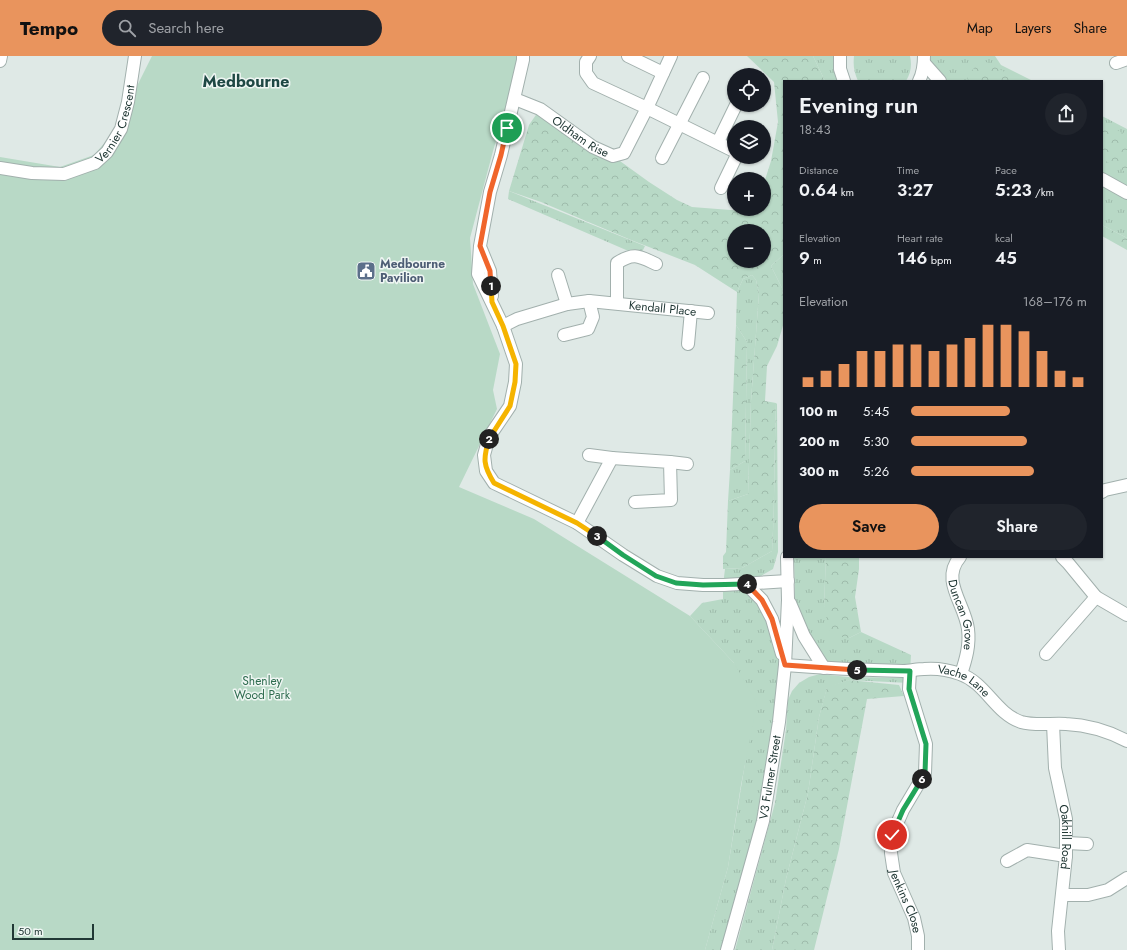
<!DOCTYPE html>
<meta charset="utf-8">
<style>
body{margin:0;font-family:Jost,sans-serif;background:#20242c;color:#f1f3f6;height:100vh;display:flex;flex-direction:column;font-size:15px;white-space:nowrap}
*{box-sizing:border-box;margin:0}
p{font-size:13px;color:#9ea1a6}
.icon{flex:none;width:22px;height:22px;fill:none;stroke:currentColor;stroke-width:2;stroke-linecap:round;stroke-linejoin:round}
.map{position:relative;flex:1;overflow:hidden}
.side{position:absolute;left:783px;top:24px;width:320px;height:478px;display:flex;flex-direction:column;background:#171b24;border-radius:0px;box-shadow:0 1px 3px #0004}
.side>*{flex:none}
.fabs{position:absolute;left:727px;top:12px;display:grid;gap:8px}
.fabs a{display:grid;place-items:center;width:44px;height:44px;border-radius:50%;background:#171b24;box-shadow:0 1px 3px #0004;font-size:20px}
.scale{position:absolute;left:12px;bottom:10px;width:82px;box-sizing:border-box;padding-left:4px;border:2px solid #213835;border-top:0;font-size:11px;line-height:14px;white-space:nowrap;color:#213835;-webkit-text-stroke:3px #eff6f3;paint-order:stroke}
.pin{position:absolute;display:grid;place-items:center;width:34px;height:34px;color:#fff;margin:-17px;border:2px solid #fff;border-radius:50%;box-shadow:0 1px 4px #0007}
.km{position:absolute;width:20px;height:20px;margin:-10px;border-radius:50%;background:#222;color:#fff;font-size:11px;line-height:20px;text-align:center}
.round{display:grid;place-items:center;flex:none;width:42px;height:42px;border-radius:21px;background:#20242c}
.summary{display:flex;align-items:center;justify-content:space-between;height:68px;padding:0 16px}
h1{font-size:22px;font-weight:600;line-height:30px}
.stats{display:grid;grid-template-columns:repeat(3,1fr);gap:6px;height:68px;padding:4px 16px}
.stats div{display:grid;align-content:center}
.stats b{font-size:17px;font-weight:600}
.stats small{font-size:11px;font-weight:400}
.stats p{font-size:11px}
.chart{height:112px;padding:8px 16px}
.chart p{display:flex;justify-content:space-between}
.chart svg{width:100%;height:72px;margin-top:4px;stroke:#e9945d;stroke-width:6}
.action{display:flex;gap:8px;margin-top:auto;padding:8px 16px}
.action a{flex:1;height:46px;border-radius:24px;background:#e9945d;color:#111;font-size:16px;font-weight:600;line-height:46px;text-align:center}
.action a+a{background:#20242c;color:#f1f3f6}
ul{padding:0 16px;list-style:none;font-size:13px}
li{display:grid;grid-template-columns:64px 48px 1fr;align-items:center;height:30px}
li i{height:10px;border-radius:5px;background:#e9945d}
header{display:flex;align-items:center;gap:24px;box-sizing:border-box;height:56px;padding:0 20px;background:#e9945d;color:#111}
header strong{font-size:19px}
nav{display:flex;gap:22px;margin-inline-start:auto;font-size:14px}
.search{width:280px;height:36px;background:#20242c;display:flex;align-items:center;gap:10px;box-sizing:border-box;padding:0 14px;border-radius:22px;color:#9ea1a6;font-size:15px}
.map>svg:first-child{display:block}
.grass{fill:url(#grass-tufts)}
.forest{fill:url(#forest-crowns);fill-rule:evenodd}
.park{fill:#b8d9c6}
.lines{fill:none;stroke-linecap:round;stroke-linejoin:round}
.minor-casing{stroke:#a2b0ad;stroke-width:14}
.minor{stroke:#fff;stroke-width:12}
.split-1-casing{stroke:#fff;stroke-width:8}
.split-2-casing{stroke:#fff;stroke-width:8}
.split-3-casing{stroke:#fff;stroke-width:8}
.split-4-casing{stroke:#fff;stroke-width:8}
.split-5-casing{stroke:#fff;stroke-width:8}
.split-6-casing{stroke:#fff;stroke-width:8}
.split-7-casing{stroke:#fff;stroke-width:8}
.split-1{stroke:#f0652b;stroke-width:5}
.split-2{stroke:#f5b400;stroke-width:5}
.split-3{stroke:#f5b400;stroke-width:5}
.split-4{stroke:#22a559;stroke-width:5}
.split-5{stroke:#f0652b;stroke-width:5}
.split-6{stroke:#22a559;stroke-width:5}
.split-7{stroke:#22a559;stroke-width:5}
.labels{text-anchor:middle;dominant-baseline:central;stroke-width:3;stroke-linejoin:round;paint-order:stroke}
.street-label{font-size:12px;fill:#213835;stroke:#eff6f3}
.service-label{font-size:12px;font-weight:bold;fill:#4e5e75;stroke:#eff6f3;text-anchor:start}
.park-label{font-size:12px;fill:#2e6c4f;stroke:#eff6f3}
.district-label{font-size:16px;font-weight:bold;fill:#1e4844;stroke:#eff6f3}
</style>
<header>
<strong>Tempo</strong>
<div class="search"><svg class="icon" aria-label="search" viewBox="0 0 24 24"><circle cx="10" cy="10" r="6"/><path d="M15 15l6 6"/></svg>Search here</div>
<nav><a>Map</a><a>Layers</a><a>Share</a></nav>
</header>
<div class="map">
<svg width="1127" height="894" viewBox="0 0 1127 894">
<defs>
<pattern id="grass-tufts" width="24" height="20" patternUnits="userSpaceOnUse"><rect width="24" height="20" fill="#b8d9c6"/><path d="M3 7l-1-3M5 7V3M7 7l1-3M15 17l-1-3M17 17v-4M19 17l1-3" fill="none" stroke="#9ebbab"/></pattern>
<pattern id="forest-crowns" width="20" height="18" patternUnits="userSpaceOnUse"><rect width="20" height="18" fill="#b8d9c6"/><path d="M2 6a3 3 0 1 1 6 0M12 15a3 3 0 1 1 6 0" fill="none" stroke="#9ebbab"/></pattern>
</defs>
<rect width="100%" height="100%" fill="#dfe9e6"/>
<path class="grass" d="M 813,0 L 840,0 L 844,25 L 825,25 Z
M 854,0 L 910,0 C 912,9 911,17 906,25 L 858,25 C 854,16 853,10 854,0 Z
M 923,0 L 995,0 L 1001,9 L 1033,25 L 940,25 Z
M 1102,60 L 1127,73 L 1127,182 L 1102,169 Z
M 509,135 L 645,190 L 640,200 L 508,143 Z
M 784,198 L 784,248 L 782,232 L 771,210 Z
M 752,219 L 756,224 L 759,237 L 751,345 L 748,438 L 728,445 L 730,414 L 745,405 L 747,286 L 736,269 L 737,236 L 743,223 Z
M 776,347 L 777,348 L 778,496 L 773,513 L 747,528 L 762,544 L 785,609 L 763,765 L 727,894 L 705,894 L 728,811 L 746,701 L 734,607 L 690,560 L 702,547 L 723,543 L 723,529 L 725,513 L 742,512 L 772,495 C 775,445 774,396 776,347 Z
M 794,501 L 826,501 L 824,550 L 849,582 L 861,576 L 911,599 L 910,615 L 824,612 L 804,580 L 795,542 Z
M 820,618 L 848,621 L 909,622 L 909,627 L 849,624 L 827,632 L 819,661 L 808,737 L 786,823 L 772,894 L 735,894 L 775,747 L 786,674 L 788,644 L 792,635 L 799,627 L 809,621 Z"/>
<path class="forest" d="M 747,0 L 813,0 L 825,25 L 784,25 L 784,198 L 771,210 L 782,232 L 784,248 L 784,266 L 777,290 L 767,310 L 765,345 L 776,347 C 774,396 775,445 772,495 L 742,512 L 723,513 L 723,500 L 726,496 L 728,445 L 748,438 L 751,345 L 759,237 L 756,224 L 752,219 L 743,223 L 737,236 L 695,209 L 631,184 L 541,146 L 509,135 L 529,69 L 540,53 L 613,100 L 649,126 L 677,144 L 692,151 L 756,156 L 757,153 L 764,153 L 764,127 L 771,105 L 778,66 L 774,26 ZM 734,175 L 764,175 L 764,205 L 734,205 Z
M 986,6 L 1022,25 L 968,25 L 967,20 L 975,11 Z
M 1102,65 L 1127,80 L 1127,117 L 1102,103 Z
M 1102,169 L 1127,182 L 1127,194 L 1102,180 Z
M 736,269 L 747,286 L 745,405 L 730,414 Z
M 826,501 L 859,501 L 859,513 L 855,541 L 861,576 L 849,582 L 830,579 L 824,550 Z
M 849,624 L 899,629 L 904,640 L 867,643 L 839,793 L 814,894 L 772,894 L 786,823 L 808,737 L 819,661 L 827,631 Z"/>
<path class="park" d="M 152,0 L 517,0 L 516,19 L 493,95 L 470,182 L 473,228 L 500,298 L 493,334 L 497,353 L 459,431 L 534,463 L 690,560 L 734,607 L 757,647 L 741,729 L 728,811 L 705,894 L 0,894 L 0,101 L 60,111 L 94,99 L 114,76 Z"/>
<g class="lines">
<g class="minor-casing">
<g id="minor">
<path d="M 523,0 L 523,4 L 501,99 L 490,136 L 480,190 L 478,218 L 503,270 L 516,308 L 515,326 L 510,350 L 489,381 L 484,399 L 486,415 L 494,427 L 577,467 L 623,499 L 657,520 L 677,527 L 703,529 L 724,529 L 788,525"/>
<path d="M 590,0 L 586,6 L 586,17 L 593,27 L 647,52 L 734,95"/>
<path d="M 628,0 L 663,17"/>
<path d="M 840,0 L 840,13 L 844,25"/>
<path d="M 0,5 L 1,0"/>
<path d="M 924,7 L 940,25"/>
<path d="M 1116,7 L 1127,3"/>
<path d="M 919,25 C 923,17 924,9 924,0"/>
<path id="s1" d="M 515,43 L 540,53 L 593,91 L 613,100 L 624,97 L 647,52 L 671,0"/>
<path d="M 718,86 L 736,49"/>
<path d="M 662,102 L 703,22"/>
<path id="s2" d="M 0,112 L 32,117 L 64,118 L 95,107 L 107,96 L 121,73 L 128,46 L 135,0"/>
<path d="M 1102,123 L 1127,137"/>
<path d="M 721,132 L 736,101"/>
<path d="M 481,193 L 490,215 L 492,240"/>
<path d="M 558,219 L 567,248"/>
<path d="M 617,247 L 617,207 C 634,196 639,200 656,208"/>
<path id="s3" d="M 503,270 L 517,263 L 567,248 L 589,245 L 708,257"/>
<path d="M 564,279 L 588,273 L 593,261 L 589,245"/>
<path d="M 688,288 L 691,255"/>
<path d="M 612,402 L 670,406 L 671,444 L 635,446"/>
<path d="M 670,406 L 687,408"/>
<path d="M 1102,436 L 1105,434 L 1127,429"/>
<path d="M 577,467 L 612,402 L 589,399"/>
<path id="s4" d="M 960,501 C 940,524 965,548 968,573 C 970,589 966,603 961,618"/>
<path d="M 1062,501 L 1068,507 L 1096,541 L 1127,559"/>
<path d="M 746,528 L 762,544 L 772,563 L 782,598"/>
<path d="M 790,547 L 804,580 L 824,612"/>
<path d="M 1046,598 L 1096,541"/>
<path id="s5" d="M 785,609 C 824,612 864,614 903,615 C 910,615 917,613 924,613 C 936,612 949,614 960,618 C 986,627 995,657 1021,666 C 1035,670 1052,667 1066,668 C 1088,669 1108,675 1127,685"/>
<path id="s6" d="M 910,615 L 909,633 L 926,688 L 925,717 L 903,754 L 892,779 L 891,797 L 894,817 L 914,862 L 918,880 L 918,894"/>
<path id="s7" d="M 1053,668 L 1055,712 L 1066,763 L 1066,800 L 1058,875 L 1059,894"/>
<path d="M 1067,787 L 1087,788"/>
<path d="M 1007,805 L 1027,794 L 1066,800"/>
<path d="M 1063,839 L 1088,839 L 1108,834 L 1127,822"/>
<path id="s8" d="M 727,894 L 763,765 L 779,666 L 785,609 L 788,544 L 787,501"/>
</g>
</g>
<use href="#minor" class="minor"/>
</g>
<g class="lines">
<g class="split-1-casing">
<path id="split-1" d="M 491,230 L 490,215 L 480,190 L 490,136 L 501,99 L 507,72"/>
</g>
<g class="split-2-casing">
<path id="split-2" d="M 489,383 L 510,350 L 515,326 L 516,308 L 503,270 L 492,246 L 491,230"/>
</g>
<g class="split-3-casing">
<path id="split-3" d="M 489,383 C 483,403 483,409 494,427 L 577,467 L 597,480"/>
</g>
<g class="split-4-casing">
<path id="split-4" d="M 597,480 L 623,499 L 656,520 L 676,527 L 703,529 L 747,528"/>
</g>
<g class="split-5-casing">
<path id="split-5" d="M 747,528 L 762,544 L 772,563 L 785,609 L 857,614"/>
</g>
<g class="split-6-casing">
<path id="split-6" d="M 857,614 L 910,615 L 909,633 L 926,688 L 925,717 L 922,723"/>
</g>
<g class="split-7-casing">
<path id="split-7" d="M 892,779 L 903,754 L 922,723"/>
</g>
<use href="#split-1" class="split-1"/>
<use href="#split-2" class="split-2"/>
<use href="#split-3" class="split-3"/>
<use href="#split-4" class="split-4"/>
<use href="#split-5" class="split-5"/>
<use href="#split-6" class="split-6"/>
<use href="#split-7" class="split-7"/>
</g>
<defs>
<g id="civic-square" transform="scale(1)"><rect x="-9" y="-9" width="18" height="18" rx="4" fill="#5c6f8a" stroke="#eff6f3"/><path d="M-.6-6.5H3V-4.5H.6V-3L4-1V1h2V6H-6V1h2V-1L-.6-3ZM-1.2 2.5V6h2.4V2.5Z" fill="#fff"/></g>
</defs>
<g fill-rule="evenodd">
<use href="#civic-square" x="366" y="215"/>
</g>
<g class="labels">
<g class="street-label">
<text stroke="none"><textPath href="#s2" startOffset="143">Vernier Crescent</textPath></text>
<text stroke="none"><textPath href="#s1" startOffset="76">Oldham Rise</textPath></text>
<text stroke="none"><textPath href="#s3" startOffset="164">Kendall Place</textPath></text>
<text stroke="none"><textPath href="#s4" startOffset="61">Duncan Grove</textPath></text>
<text stroke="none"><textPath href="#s5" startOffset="182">Vache Lane</textPath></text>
<text stroke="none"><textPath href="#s8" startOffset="178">V3 Fulmer Street</textPath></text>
<text stroke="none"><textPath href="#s7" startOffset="114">Oakhill Road</textPath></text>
<text stroke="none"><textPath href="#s6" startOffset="244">Jenkins Close</textPath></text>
</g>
<g class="service-label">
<text x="380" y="208">Medbourne<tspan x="380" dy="14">Pavilion</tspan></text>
</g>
<g class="park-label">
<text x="262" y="625">Shenley<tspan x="262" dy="14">Wood Park</tspan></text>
</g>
<g class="district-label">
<text x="246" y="25">Medbourne</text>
</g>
</g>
</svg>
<div class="fabs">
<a><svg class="icon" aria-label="locate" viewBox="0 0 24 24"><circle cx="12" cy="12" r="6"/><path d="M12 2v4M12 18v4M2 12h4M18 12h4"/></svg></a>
<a><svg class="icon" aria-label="layers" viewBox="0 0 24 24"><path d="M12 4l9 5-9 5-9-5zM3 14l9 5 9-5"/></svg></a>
<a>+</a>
<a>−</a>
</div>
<div class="scale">50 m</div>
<div class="pin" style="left:507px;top:72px;background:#1e9e55"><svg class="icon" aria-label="arrive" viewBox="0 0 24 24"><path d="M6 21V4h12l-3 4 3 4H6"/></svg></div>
<div class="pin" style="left:892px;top:779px;background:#d93025"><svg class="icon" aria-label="check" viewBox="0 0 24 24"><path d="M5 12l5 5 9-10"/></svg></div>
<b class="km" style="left:491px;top:230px">1</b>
<b class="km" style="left:489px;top:383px">2</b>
<b class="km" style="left:597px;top:480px">3</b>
<b class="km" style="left:747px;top:528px">4</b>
<b class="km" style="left:857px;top:614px">5</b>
<b class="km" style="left:922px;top:723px">6</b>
<section class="side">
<div class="summary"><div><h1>Evening run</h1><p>18:43</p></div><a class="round"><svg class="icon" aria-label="share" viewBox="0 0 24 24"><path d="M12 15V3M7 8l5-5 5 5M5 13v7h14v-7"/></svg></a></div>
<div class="stats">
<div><p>Distance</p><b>0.64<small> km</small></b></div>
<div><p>Time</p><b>3:27</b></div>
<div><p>Pace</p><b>5:23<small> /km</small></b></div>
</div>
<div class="stats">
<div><p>Elevation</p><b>9<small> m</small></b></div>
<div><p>Heart rate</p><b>146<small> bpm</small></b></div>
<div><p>kcal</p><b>45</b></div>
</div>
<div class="chart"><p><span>Elevation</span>168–176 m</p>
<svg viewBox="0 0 160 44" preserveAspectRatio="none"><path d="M5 44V38M15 44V34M25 44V30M35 44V22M45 44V22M55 44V18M65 44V18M75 44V22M85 44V18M95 44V14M105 44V6M115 44V6M125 44V10M135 44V22M145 44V34M155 44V38"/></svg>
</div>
<ul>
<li><b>100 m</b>5:45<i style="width:56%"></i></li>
<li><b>200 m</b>5:30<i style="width:66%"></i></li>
<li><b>300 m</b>5:26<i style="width:70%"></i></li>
</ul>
<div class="action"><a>Save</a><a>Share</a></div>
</section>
</div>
